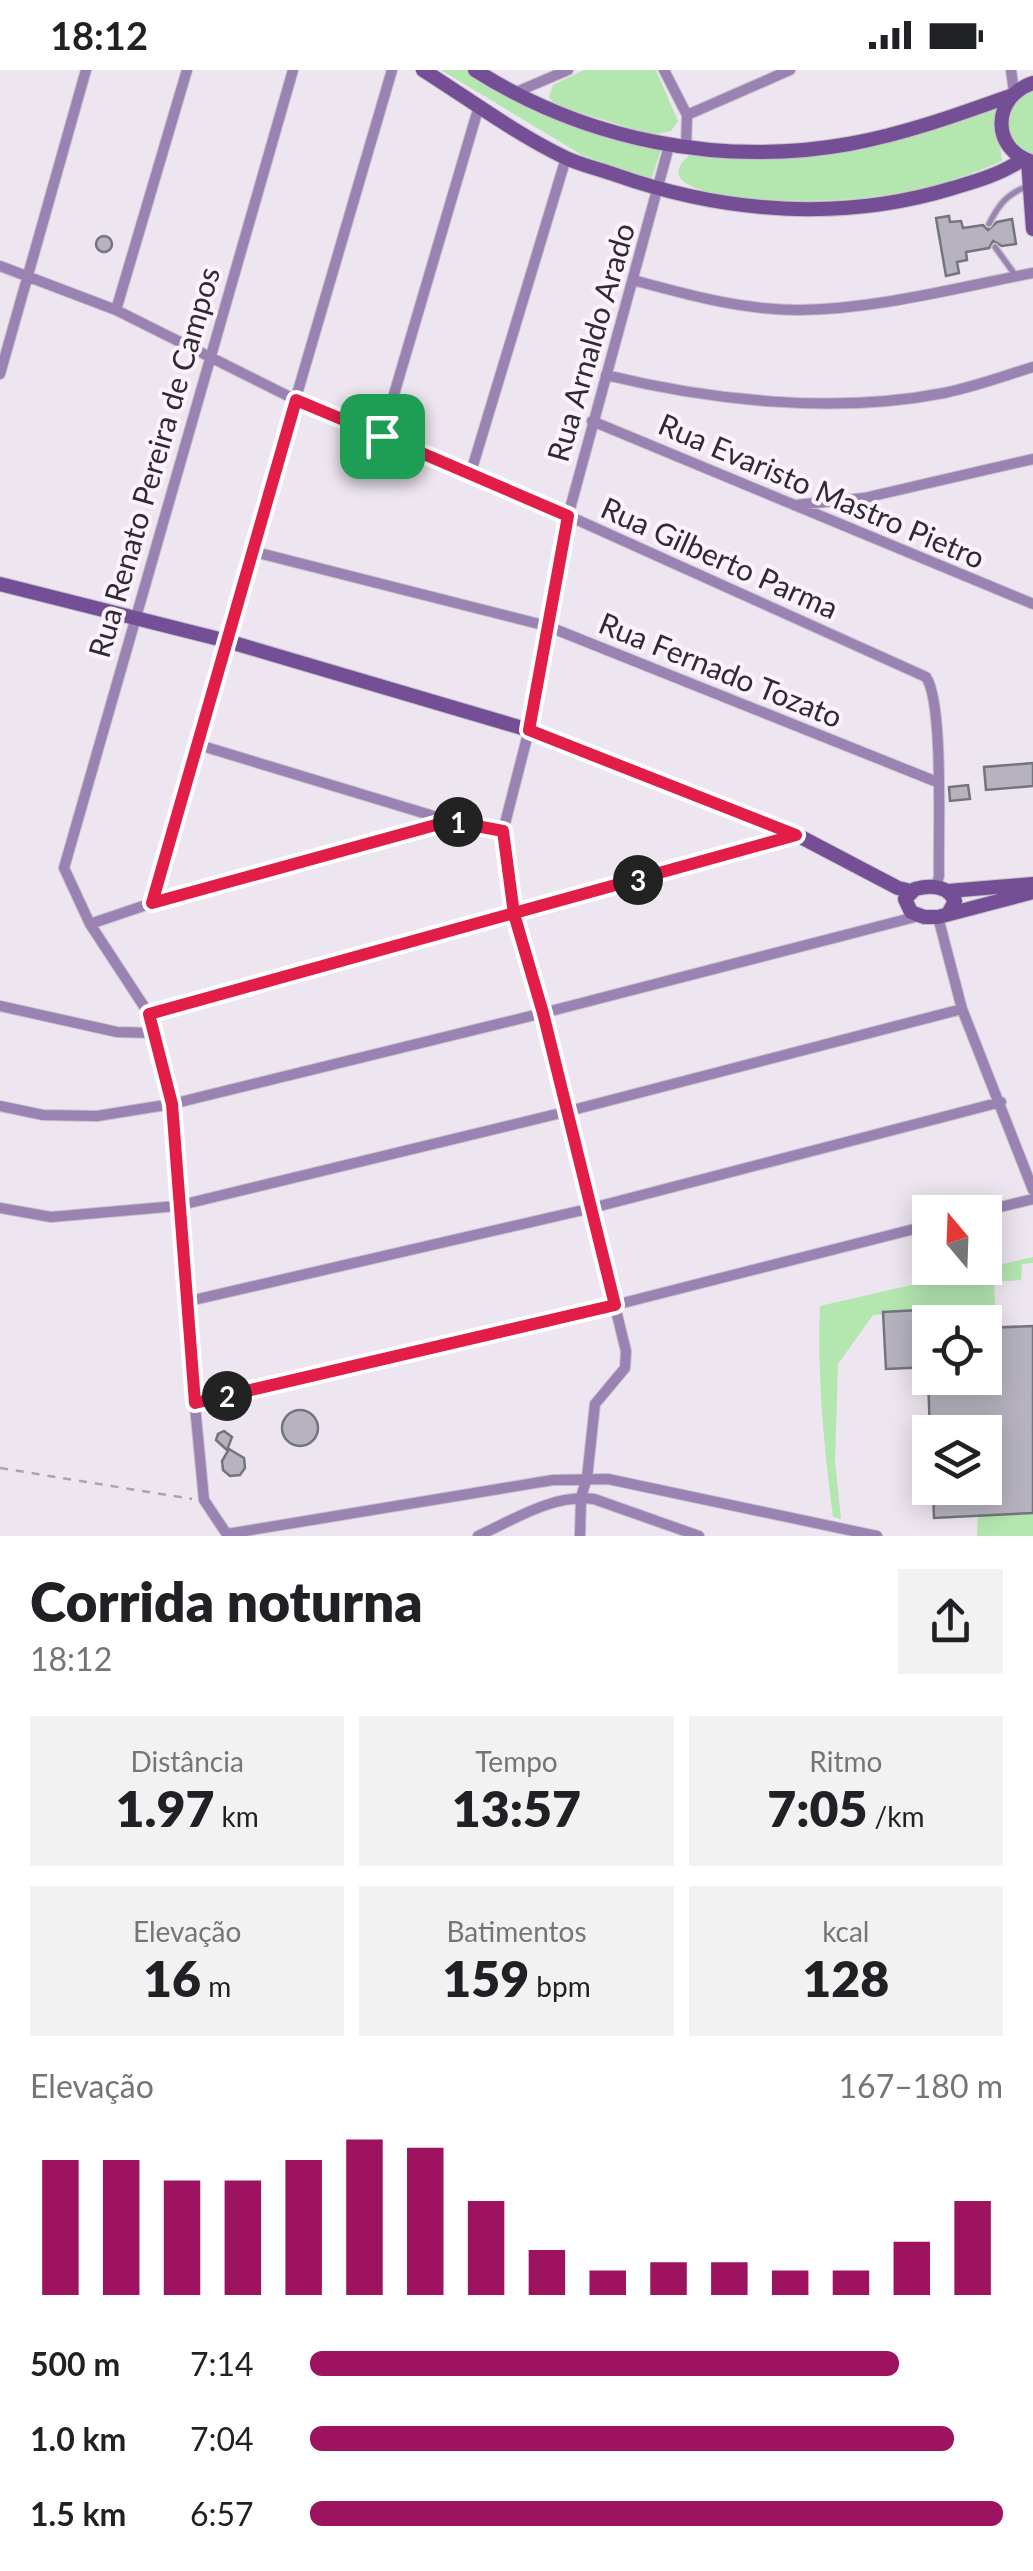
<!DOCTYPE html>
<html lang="pt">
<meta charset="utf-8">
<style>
body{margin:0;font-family:Lato,sans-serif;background:#f2f2f2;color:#202124;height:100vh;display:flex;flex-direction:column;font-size:38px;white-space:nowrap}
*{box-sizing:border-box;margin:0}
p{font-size:32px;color:#757577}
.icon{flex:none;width:55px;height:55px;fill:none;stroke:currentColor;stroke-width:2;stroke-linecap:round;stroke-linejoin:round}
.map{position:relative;height:1466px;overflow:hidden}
.details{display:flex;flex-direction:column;background:#fff;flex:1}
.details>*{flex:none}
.needle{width:65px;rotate:341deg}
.controls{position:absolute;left:912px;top:1125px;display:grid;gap:20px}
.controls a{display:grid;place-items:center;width:90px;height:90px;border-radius:0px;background:#fff;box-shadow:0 5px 25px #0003;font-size:50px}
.pin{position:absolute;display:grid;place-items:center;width:85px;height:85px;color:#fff;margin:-42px;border-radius:20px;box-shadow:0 5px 15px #0006}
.km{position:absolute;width:50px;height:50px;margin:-25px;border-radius:50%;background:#222;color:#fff;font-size:28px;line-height:50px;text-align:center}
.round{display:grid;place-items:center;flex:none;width:105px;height:105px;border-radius:0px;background:#f2f2f2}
.summary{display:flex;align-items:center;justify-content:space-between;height:170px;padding:0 30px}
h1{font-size:55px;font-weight:800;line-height:75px}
.stats{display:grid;grid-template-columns:repeat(3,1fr);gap:15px;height:170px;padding:10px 30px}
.stats div{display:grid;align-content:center;border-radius:0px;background:#f2f2f2;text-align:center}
.stats b{font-size:50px;font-weight:800}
.stats small{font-size:28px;font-weight:400}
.stats p{font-size:28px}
.chart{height:280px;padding:20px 30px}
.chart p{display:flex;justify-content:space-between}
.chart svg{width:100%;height:180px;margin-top:10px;stroke:#9e135f;stroke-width:6}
ul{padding:0 30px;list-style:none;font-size:32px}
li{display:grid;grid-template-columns:160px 120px 1fr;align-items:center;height:75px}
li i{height:25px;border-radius:12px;background:#9e135f}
.status{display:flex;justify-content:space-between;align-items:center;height:70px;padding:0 50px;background:#fff;direction:ltr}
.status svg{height:28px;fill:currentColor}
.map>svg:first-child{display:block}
.green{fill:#b4e6b0}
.building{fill:#b6b3bf;stroke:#75737e;stroke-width:2.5}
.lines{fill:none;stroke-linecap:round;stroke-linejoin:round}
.lane-casing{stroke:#c7c0c9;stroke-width:8}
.street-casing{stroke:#c7c0c9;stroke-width:12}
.secondary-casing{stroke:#c7c0c9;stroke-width:16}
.path{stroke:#aba5ad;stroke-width:2.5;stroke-dasharray:8 8;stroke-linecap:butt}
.lane{stroke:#9a82b2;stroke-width:5}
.street{stroke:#9a82b2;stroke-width:10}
.secondary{stroke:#754f96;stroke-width:14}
.route-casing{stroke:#fff;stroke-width:20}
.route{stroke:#e11d48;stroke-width:12}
.labels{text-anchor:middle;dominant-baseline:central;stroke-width:8;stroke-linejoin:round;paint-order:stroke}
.street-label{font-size:30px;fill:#2f2c30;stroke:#fbf2fd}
</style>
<div class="status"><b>18:12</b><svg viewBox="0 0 49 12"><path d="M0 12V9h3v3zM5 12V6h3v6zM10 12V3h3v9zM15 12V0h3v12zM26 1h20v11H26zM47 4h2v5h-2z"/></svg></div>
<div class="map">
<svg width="1033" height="1466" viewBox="0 0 1033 1466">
<rect width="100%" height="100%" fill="#ede5ef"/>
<path class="green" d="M 441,0 L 465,0 L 528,38 L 589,61 L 661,80 L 651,110 L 582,85 Z
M 584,0 L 656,0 L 678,51 L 671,61 L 653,65 L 555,35 L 549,27 L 553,15 Z
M 1033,18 L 1033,86 L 1023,83 L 1007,63 L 1008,37 Z
M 996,34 L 1002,91 C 970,105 934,117 899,123 C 870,128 837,131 807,131 C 788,131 634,129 691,84 L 804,85 Z
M 1033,1187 L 1033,1193 L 1022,1194 L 1021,1210 L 994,1212 L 996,1258 L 985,1258 L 985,1252 L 977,1252 L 976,1237 L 873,1245 L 838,1294 L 835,1392 L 841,1449 L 833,1447 C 824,1376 817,1307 820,1236 Z
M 1033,1443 L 1033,1466 L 977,1466 L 978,1446 Z"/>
<path class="building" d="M 949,146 L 950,152 L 961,151 L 963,158 L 983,155 L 988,160 L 997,152 L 1012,149 L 1016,174 L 1002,176 L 993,171 L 989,178 L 966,182 L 967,190 L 957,192 L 959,203 L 946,206 L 936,148 Z
M96 174a8 8 0 1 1 16 0a8 8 0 1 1-16 0Z
M 1033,693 L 1033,716 L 986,720 L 984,697 Z
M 968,715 L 970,729 L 950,731 L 949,717 Z
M 977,1237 L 977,1252 L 930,1252 L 930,1297 L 886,1299 L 883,1242 Z
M 1033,1256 L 1033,1443 L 934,1448 L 933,1418 L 985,1418 L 985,1362 L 930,1362 L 928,1308 L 985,1308 L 985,1258 Z
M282 1358a18 18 0 1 1 36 0a18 18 0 1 1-36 0Z
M 224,1361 L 232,1367 L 227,1380 L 216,1370 L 218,1364 Z
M 229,1379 L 244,1388 L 245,1398 L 240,1405 L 230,1406 L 223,1400 L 222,1391 Z"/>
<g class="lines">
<g class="lane-casing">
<path id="lane" d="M 989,154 C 999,134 1007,124 1028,116
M 995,177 L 1016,206"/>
</g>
<g class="street-casing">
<path id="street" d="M 664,0 L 687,45 L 686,78
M 1011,0 L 1014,22
M 514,23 L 568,0
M 687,45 L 790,0
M 0,196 L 116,240 L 296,330 L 471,402 L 926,607 C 944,633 938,766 939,806 L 936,817
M 633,210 C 688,225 742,240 799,240 C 877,239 956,218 1033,203
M 116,240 L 187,0
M 0,304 L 86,0
M 606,305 C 712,331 836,344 944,323 C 974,317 1004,306 1033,297
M 592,351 L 1033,534
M 382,365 L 479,36
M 471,402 L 566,88
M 796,435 L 864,428 L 1033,389
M 251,481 L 547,556 L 937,712
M 199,675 L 450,751 L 503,761
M 152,833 L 251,481 L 392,0
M 938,847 L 962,939 L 1033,1120
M 90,854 L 152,833 L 450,751
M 0,936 L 117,962 L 154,963
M 149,944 L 797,765
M 0,1036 L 43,1045 L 97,1046 L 172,1034 L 543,943 L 919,846
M 0,1138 L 51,1147 L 177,1136 L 565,1042 L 962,939
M 980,1142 L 1033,1129
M 185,1232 L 592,1138 L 1001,1032
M 195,1333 L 615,1235 L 930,1155
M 227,1464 L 553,1410 L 608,1409 L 877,1466
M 228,1466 L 204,1430 L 185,1232 L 172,1034 L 149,944 L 90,854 L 64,798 L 293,0
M 478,1466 C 515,1449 553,1424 594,1429 L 699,1466
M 580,1466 L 581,1427 L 587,1408 L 595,1334 L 625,1298 L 626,1281 L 543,943 L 515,844 L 503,761 L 529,660 L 568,446 L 669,76"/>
</g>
<g class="secondary-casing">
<path id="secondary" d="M 423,0 C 469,29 516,64 566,88 C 581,95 599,99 616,105 C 724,143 842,152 953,118 C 977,111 1002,104 1023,89
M 475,0 C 585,70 720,97 849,74 C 904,64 957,45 1010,26
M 1033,13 C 992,26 990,80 1033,92
M 1028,91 L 1033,159
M 0,514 L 227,571 L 529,660 L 797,765 L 898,818 L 911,821
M 948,821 L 1033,814
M 949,842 L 955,831 C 948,815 930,815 915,819 L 905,829 L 911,842 L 924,847 L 938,847 L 1033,822"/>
</g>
<path class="path" d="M 0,1398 L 192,1429"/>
<use href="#lane" class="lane"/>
<use href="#street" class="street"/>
<use href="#secondary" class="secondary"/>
</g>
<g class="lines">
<g class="route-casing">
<path id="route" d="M 382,366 L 296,330 L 152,833 L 450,751 L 503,761 L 514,844 L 543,943 L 615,1235 L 195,1333 L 172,1034 L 149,944 L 796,765 L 529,660 L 568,446 L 382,366"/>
</g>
<use href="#route" class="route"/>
</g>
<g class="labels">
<g class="street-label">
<text transform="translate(590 272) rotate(-74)">Rua Arnaldo Arado</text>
<text transform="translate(153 392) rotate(-74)">Rua Renato Pereira de Campos</text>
<text transform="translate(822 420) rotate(23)">Rua Evaristo Mastro Pietro</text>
<text transform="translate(720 487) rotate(24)">Rua Gilberto Parma</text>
<text transform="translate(721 599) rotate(22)">Rua Fernado Tozato</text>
</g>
</g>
</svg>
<div class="controls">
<a><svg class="needle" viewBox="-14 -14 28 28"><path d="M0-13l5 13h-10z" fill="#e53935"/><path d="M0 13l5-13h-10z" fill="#757577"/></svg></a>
<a><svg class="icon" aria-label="locate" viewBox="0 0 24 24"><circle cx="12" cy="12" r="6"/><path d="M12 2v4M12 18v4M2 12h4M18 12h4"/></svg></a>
<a><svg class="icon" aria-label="layers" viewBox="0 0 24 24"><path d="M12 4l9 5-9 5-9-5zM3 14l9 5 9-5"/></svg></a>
</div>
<div class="pin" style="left:382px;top:366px;background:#1e9e55"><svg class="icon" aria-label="arrive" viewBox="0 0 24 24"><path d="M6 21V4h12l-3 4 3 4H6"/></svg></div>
<b class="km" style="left:458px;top:752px">1</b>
<b class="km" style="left:227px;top:1326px">2</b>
<b class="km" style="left:638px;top:810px">3</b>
</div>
<section class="details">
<div class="summary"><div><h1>Corrida noturna</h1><p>18:12</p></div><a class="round"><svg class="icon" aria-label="share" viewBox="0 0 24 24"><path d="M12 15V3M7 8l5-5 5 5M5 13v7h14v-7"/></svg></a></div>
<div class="stats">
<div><p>Distância</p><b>1.97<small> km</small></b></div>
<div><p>Tempo</p><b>13:57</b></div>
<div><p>Ritmo</p><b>7:05<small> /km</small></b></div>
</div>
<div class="stats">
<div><p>Elevação</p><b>16<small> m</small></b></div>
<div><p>Batimentos</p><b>159<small> bpm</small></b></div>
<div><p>kcal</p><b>128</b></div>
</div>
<div class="chart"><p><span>Elevação</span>167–180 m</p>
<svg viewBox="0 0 160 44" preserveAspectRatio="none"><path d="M5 44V11M15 44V11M25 44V16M35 44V16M45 44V11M55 44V6M65 44V8M75 44V21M85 44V33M95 44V38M105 44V36M115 44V36M125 44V38M135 44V38M145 44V31M155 44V21"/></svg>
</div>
<ul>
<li><b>500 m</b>7:14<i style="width:85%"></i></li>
<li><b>1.0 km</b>7:04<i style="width:93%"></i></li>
<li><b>1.5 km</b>6:57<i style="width:100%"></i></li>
</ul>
</section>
